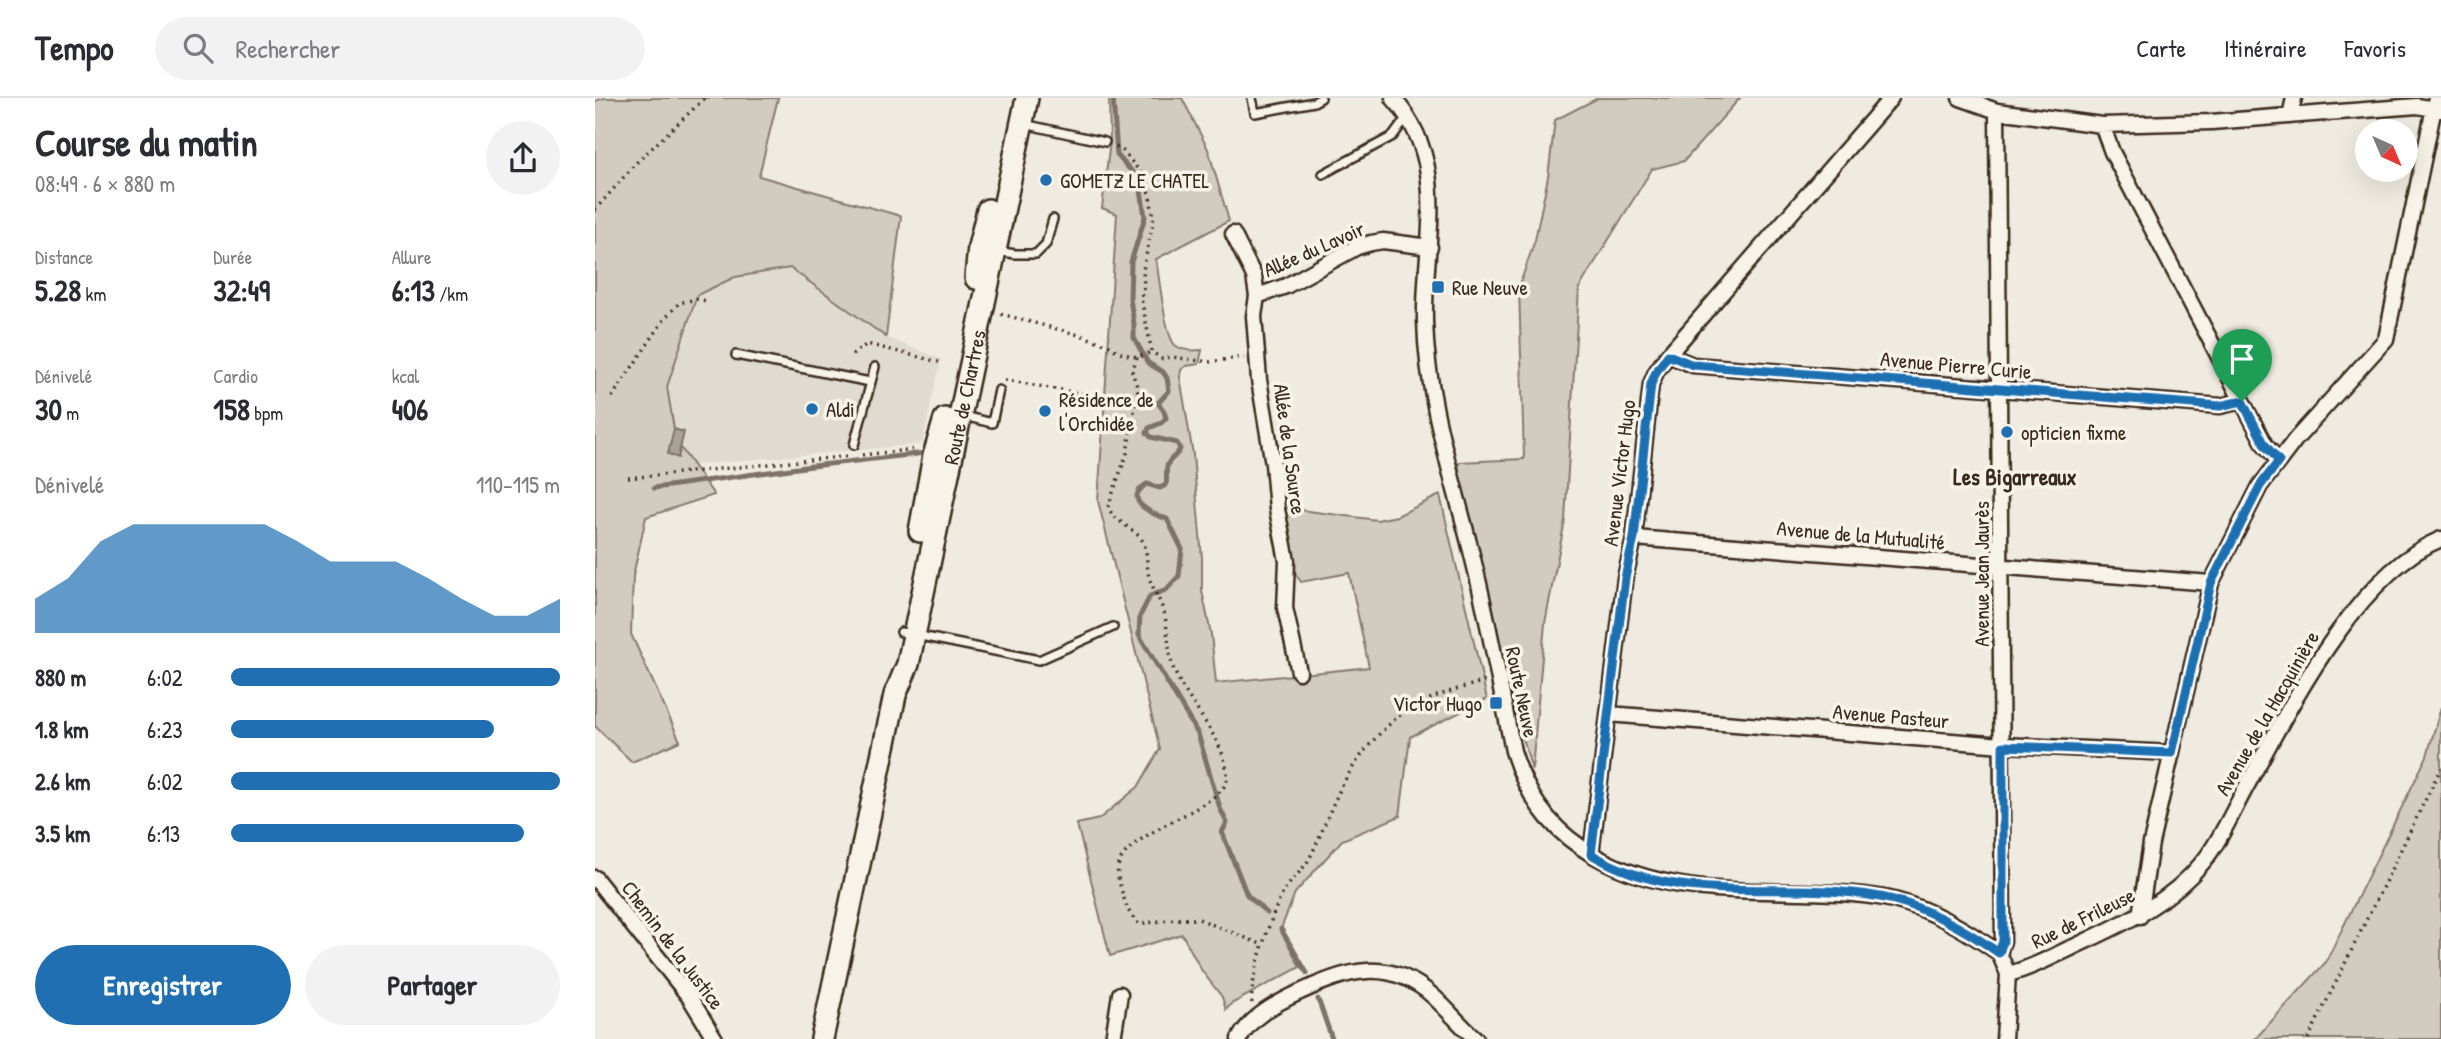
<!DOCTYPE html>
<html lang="fr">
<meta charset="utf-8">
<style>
body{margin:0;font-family:"Patrick Hand",sans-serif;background:#f2f2f3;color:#2b2b33;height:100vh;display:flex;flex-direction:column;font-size:26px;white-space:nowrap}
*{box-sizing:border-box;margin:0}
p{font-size:23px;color:#7c7c81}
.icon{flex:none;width:38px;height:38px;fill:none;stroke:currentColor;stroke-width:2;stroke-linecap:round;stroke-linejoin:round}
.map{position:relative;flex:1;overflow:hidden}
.drawer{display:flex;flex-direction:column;background:#fff;width:595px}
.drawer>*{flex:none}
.needle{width:46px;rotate:136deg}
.buttons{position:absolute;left:1760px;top:21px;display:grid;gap:14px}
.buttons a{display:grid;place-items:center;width:63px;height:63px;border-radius:50%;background:#fff;box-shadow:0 7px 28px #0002;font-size:35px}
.pin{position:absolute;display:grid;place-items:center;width:60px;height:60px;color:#fff;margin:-72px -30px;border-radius:50% 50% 50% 0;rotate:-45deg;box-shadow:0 0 7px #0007}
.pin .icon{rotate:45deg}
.round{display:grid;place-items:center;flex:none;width:74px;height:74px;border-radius:37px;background:#f2f2f3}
.overview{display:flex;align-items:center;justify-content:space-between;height:119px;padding:0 35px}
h1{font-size:38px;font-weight:800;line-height:52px}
.figures{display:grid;grid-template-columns:repeat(3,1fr);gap:10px;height:119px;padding:7px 35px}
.figures div{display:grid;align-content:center}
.figures b{font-size:30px;font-weight:800}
.figures small{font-size:19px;font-weight:400}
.figures p{font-size:19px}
.chart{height:196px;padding:14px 35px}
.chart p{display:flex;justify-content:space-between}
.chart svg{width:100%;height:126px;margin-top:7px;fill:#1f6fb2;opacity:.7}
.action{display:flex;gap:14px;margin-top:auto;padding:14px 35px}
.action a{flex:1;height:80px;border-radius:42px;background:#1f6fb2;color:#fff;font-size:28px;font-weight:800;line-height:80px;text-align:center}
.action a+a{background:#f2f2f3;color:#2b2b33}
ul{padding:0 35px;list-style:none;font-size:23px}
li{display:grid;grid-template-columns:112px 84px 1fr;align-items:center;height:52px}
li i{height:18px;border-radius:9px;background:#1f6fb2}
header{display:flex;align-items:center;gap:42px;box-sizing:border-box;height:98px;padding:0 35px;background:#fff;border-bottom:2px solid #e1e1e2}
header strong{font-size:33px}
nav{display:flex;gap:38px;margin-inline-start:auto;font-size:24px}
.search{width:490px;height:63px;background:#f2f2f3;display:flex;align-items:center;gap:18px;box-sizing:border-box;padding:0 24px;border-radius:38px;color:#7c7c81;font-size:26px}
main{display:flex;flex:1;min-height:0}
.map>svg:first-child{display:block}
.built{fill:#e0dbd0}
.green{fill:#d1cbc0;stroke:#867a6f;stroke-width:2}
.water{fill:#aaa296;stroke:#7e7266;stroke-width:2}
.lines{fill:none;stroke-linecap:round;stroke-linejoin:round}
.stream{stroke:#7e7266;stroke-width:5}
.lane-casing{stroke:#3b2a1e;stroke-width:12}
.street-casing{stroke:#3b2a1e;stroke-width:19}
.secondary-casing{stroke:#3b2a1e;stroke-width:26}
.path{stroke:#3b2a1e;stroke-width:3.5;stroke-dasharray:2 5;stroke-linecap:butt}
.lane{stroke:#f7f3e8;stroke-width:7}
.street{stroke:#f7f3e8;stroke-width:14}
.secondary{stroke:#f7f3e8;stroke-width:21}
.route-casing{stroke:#fff;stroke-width:14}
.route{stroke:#1f6fb2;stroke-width:9}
.poi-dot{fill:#1f6fb2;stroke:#f7f3e8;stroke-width:2.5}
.labels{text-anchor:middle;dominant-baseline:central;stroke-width:7;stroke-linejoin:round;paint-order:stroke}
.poi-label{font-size:21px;fill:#3b2a1e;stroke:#f7f3e8;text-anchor:start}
.street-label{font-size:21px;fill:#3b2a1e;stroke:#f7f3e8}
.neighbourhood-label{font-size:23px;font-weight:bold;fill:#3b2a1e;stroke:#f7f3e8}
</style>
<header>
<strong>Tempo</strong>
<div class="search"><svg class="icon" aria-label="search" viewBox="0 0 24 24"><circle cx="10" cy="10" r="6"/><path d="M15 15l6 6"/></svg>Rechercher</div>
<nav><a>Carte</a><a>Itinéraire</a><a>Favoris</a></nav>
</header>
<main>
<section class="drawer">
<div class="overview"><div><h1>Course du matin</h1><p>08:49 · 6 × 880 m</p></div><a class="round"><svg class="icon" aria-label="share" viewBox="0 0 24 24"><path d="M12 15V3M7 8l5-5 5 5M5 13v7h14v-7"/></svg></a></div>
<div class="figures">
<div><p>Distance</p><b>5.28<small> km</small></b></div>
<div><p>Durée</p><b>32:49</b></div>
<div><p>Allure</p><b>6:13<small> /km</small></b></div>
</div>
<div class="figures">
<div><p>Dénivelé</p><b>30<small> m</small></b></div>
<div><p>Cardio</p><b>158<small> bpm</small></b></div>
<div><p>kcal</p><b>406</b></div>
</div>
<div class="chart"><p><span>Dénivelé</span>110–115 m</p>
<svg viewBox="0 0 160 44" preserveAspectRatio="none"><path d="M0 44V32L10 25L20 12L30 6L40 6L50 6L60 6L70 6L80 12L90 19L100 19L110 19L120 25L130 32L140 38L150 38L160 32V44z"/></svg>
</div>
<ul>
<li><b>880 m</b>6:02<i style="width:100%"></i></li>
<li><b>1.8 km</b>6:23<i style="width:80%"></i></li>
<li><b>2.6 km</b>6:02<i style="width:100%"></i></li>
<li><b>3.5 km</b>6:13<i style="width:89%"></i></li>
</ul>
<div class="action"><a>Enregistrer</a><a>Partager</a></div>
</section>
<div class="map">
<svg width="1846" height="941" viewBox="0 0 1846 941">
<rect width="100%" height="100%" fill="#efebe0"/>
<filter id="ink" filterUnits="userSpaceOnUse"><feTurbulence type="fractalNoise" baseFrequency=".0143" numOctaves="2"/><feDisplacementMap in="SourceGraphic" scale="14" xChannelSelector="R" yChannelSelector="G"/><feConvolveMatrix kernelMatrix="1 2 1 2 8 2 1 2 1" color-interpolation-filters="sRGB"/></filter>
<g filter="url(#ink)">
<path class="built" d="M 195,170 L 291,239 L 346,261 L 327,346 L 98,367 L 81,343 L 72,289 L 102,197 L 140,179 Z"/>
<path class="green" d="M 9,0 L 183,0 L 164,78 L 306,118 L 291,239 L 195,170 L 140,179 L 102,197 L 72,289 L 81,343 L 119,397 L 51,419 L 38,478 L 36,536 L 85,643 L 37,664 L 0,628 L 0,3 Z
M 514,0 L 587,0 L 613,51 L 634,123 L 561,161 C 564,178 570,237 580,247 C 587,253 598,253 607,252 L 604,266 L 591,268 L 586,272 L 585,279 L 598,357 L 607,460 L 607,493 L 616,536 L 621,585 L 774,569 L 754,475 L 706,484 L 692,463 L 682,411 L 690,410 L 782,422 L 802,418 L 845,397 L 892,601 L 815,639 L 805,718 L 747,742 L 700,795 L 686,831 L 705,869 L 636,906 L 631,912 L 627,899 L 607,873 L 587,836 L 515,858 L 482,726 L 504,721 L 543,689 L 565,651 L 503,403 L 522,116 L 507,110 L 515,43 Z
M 1003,0 L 1145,0 L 1089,63 L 1057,71 L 984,190 L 970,422 L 950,525 L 937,672 L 905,560 L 864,392 L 864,364 L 929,361 L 924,189 L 940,142 L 953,79 L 960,22 Z
M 1846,609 L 1846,941 L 1660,941 L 1731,864 L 1832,658 Z"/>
<path class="water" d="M 79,331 L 89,334 L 83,360 L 73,356 Z"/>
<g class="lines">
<path class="stream" d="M 518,0 L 522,57 L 539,76 L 546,92 L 550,119 L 536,164 L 535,201 L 539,226 L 539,240 L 553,265 L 568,274 L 572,280 L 574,293 L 563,305 L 569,313 L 571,320 L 566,325 L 554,330 L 552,335 L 556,339 L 582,345 L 585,351 C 582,358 578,358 574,364 C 569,370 573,380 571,387 L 565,390 L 552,386 C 526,402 557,416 572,421 L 587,451 L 584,478 L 571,492 L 555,498 L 545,518 L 544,537 L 603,636 L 625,710 L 632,725 L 627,734 L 652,797 L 672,815
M 59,390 L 217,368 L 331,355
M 686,831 L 712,875
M 723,901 L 737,941"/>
<g class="lane-casing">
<path id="lane" d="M 657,0 L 660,15 L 719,4 L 726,0
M 429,26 L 510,44
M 728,76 L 798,38 L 812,19
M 402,153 L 420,156 L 441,156 L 451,146 L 458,121
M 141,257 L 275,284
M 369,318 L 397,325 L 404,292
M 259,347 L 280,269
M 306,534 L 444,562 L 518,529"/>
</g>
<g class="street-casing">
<path id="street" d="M 798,0 C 857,66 828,145 830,223 C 832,306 859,382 878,461 C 894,524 905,589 918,653 C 931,695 951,726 987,750 C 1053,795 1133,792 1209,794 C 1239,795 1270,795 1299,802 C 1338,812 1371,832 1404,855
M 1365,0 L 1402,13 L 1507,27 L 1616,24 L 1822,8 L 1846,12
M 1402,13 L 1408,843 L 1404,855
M 1695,18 L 1699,0
M 1507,27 L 1517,54 L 1670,347 L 1684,363
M 638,136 L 659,178 L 662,198 L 659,218 L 664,282 L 678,366 L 682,411 L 692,463 L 690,510 L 704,574
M 662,198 L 691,188 L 762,149 L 776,145 L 788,143 L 835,149
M 1073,257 L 1098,267 L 1625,308 L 1647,303
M 1039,440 L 1616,485
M 1013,616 L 1408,647 L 1577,655
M 996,756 L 1030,480 L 1039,440 L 1056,286 L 1061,274 L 1073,257 L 1296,0
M 0,780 L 95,900 L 120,941
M 1545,818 L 1556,745 L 1616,485 L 1665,388 L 1700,342 L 1791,241 L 1841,0
M 1404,855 L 1413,876 L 1409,941
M 1413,876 C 1435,871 1456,859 1476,850 C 1525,827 1573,807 1608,764 C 1625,743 1637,715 1650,691 C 1693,613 1761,475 1846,441
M 518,941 L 525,896
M 644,941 C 655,919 682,905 703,895 C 752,872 794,858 839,899 C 853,912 866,928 881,941"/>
</g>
<g class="secondary-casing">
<g id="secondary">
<path d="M 381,180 L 384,149 L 393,112"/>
<path d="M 325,433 L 339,358 L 350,321"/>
<path id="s1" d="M 227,941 L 300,597 L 313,566 L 432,0"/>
</g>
</g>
<path class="path" d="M 521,49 L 528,53 L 546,75 L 554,95 L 559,120 L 548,172 L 549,189 L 546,200 L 557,254 L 567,261 L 577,259 L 614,264 L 649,259
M 0,112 L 42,64 L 110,0
M 406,216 L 488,238 L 513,247 L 525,255 L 542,259 L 557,254
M 257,257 L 272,246 L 344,264
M 542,259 L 537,274 L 543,291 L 532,355 L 513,409 C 520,425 538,429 547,442 C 553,451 551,468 554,479 C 558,492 567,505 570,518 C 573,534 573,551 577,566 C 587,601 633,641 632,680 C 631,708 539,731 525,763 C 520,774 524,783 527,794 C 531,807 533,816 544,826 L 580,821 L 604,821 L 668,847
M 410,282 L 494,297
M 17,299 L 69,222 L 84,205 L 102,201 L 112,203
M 267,357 L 322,351
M 33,380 L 256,358
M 657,905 C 654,883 677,813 689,793 C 696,782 706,774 713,763 C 724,743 731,721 741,700 C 754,671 774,644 798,623 C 822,601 860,592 890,583
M 1713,941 L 1846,670"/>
<use href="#lane" class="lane"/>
<use href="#street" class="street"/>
<use href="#secondary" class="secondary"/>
</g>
</g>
<g class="lines" filter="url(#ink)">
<g class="route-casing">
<path id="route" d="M 1073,257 L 1098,267 L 1625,308 L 1647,303 L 1670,347 L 1684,363 L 1665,388 L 1616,485 L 1577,655 L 1408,648 L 1408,843 L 1404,855 C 1371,832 1337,812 1299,802 C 1197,777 1092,814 996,756 L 1030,480 L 1039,440 L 1056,286 L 1061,274 Z"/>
</g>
<use href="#route" class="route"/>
</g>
<g class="poi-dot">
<circle cx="451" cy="82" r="7"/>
<rect x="836" y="182" width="14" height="14" rx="3.5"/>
<circle cx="217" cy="311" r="7"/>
<circle cx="450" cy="313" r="7"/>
<circle cx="1412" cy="334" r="7"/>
<rect x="894" y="598" width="14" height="14" rx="3.5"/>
</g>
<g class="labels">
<g class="poi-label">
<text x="465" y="82">GOMETZ LE CHATEL</text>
<text x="857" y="189">Rue Neuve</text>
<text x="464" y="301">Résidence de<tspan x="464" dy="24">l'Orchidée</tspan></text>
<text x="231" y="311">Aldi</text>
<text x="1426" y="334">opticien fixme</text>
<text x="887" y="605" text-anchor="end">Victor Hugo</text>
</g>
<g class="street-label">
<text transform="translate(719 151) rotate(-24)">Allée du Lavoir</text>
<text transform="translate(1361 267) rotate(5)">Avenue Pierre Curie</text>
<text stroke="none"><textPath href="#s1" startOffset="658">Route de Chartres</textPath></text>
<text transform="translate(695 351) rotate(82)">Allée de la Source</text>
<text transform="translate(1024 375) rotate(-83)">Avenue Victor Hugo</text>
<text transform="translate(1266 437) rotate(5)">Avenue de la Mutualité</text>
<text transform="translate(1386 476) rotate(-90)">Avenue Jean Jaurès</text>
<text transform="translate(927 594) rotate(78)">Route Neuve</text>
<text transform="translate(1672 615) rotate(-60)">Avenue de la Hacquinière</text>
<text transform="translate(1296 618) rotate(5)">Avenue Pasteur</text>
<text transform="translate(1488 820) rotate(-26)">Rue de Frileuse</text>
<text transform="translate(78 847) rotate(53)">Chemin de la Justice</text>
</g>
<g class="neighbourhood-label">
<text x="1420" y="378">Les Bigarreaux</text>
</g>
</g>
</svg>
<div class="buttons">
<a><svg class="needle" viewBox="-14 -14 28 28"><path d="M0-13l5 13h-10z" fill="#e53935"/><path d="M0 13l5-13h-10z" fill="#7c7c81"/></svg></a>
</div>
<div class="pin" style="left:1647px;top:303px;background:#1e9e55"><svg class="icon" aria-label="arrive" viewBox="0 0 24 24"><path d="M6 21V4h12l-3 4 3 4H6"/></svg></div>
</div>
</main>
